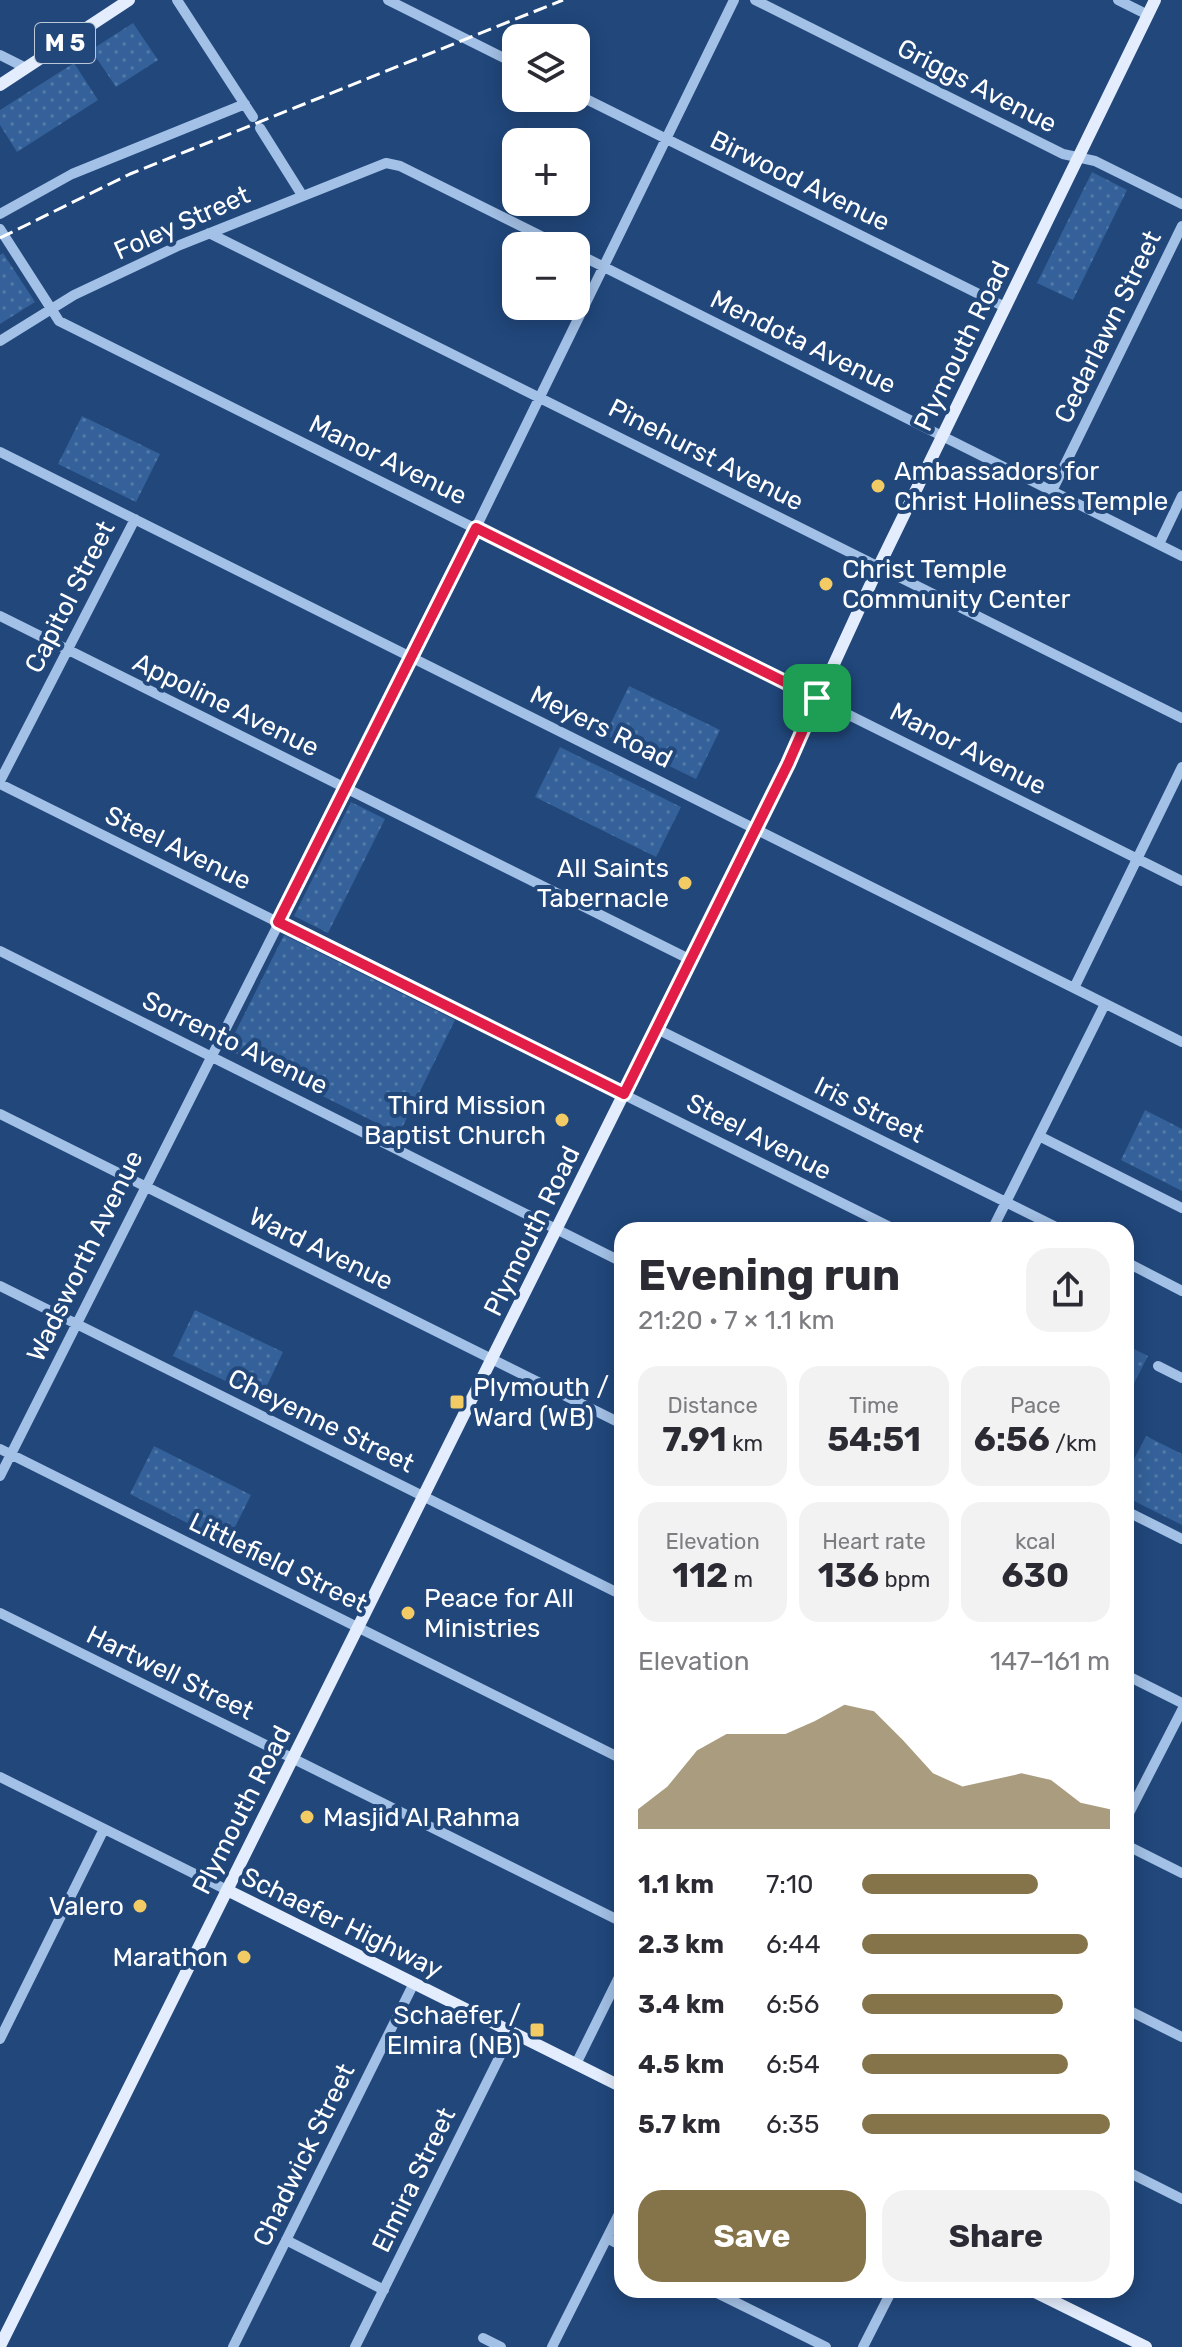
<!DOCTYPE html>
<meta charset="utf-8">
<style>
body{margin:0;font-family:Rubik,sans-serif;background:#f2f2f3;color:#2b2b33;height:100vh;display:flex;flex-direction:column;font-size:30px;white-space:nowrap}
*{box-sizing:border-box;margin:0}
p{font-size:26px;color:#7c7c81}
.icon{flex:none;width:44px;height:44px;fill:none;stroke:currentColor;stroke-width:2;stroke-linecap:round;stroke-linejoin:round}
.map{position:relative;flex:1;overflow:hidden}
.details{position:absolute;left:614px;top:1222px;width:520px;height:1076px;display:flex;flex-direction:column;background:#fff;border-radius:24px;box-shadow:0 4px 20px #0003}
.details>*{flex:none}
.buttons{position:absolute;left:502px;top:24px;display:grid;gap:16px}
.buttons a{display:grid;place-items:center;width:88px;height:88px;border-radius:16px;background:#fff;box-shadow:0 4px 20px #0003;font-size:40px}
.pin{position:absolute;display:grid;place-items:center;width:68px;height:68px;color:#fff;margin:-34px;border-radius:16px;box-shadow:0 4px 12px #0006}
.round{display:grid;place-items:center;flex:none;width:84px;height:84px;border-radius:24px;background:#f2f2f3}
.overview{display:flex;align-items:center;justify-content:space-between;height:136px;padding:0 24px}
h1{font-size:44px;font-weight:700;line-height:60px}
.metrics{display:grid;grid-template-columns:repeat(3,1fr);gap:12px;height:136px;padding:8px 24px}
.metrics div{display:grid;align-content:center;border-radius:20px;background:#f2f2f3;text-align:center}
.metrics b{font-size:34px;font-weight:700}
.metrics small{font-size:22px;font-weight:400}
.metrics p{font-size:22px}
.chart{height:224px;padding:16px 24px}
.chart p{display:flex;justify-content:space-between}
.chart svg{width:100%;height:144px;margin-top:8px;fill:#857349;opacity:.7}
.cta{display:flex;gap:16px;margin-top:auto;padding:16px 24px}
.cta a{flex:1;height:92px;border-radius:24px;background:#857349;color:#fff;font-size:32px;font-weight:700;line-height:92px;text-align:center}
.cta a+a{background:#f2f2f3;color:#2b2b33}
ul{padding:0 24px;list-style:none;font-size:26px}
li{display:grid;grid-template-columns:128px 96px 1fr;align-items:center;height:60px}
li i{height:20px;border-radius:10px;background:#857349}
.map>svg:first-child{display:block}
.green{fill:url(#green-dots)}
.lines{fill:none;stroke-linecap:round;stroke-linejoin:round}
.minor{stroke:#a3c1e6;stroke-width:10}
.major{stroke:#e4edfd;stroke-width:12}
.rail{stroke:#fff;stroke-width:3;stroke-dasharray:14 6;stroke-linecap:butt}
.route-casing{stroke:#fff;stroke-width:16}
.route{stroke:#e11d48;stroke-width:10}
.poi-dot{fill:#f3cb64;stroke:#21477b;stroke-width:3}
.labels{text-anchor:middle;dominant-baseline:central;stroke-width:8;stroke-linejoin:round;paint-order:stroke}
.shield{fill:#21477b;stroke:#bcc8d7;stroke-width:2}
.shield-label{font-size:24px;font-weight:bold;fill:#fff}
.street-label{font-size:26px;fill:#fff;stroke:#21477b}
.poi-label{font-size:26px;fill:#fff;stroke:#21477b;text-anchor:start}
</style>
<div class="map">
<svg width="1182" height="2347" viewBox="0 0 1182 2347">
<defs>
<pattern id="green-dots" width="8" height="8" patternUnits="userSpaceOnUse" patternTransform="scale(2)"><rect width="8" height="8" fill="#346199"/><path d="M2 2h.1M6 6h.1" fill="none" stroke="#5279a8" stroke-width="1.8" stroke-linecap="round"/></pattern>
</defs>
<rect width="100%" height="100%" fill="#21477b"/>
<path class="green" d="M 133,23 L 158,60 L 116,87 L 91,50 Z
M 74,63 L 98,100 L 17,152 L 0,125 L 0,110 Z
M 1092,172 L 1127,190 L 1073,300 L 1037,283 Z
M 3,253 L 35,302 L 0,324 L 0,255 Z
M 82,416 L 160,454 L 136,502 L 58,464 Z
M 629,686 L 720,730 L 696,779 L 605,735 Z
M 560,747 L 681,807 L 656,857 L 535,797 Z
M 351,802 L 385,819 L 328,933 L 294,916 Z
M 284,935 L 455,1020 L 399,1134 L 227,1049 Z
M 1145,1110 L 1182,1129 L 1182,1191 L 1121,1160 Z
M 195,1310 L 283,1352 L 261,1398 L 173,1356 Z
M 1126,1345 L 1148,1356 L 1126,1399 Z
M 1146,1436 L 1182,1454 L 1182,1525 L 1126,1497 L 1126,1475 Z
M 154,1446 L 251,1495 L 227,1543 L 130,1494 Z"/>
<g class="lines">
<path class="minor" d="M 177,0 L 253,117
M 388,0 L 516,64
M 755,0 L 1063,154 L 1095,161 L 1182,204
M 1118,0 L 1148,15
M 0,55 L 26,68
M 576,94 L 1005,307
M 260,128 L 302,195
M 0,214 L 72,174 L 245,104
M 0,229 L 59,321 L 1182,881
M 209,233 L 1182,718
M 576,253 L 1182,556
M 0,341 L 74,295 L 180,245 L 386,163 L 400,166 L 561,246
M 0,452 L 1182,1042
M 1052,491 L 1182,226
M 1159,544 L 1182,496
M 0,616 L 691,960
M 0,781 L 135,519
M 0,784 L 896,1230
M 0,951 L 622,1262
M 1074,988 L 1182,767
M 657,1029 L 1062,1230
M 0,1114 L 622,1424
M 1039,1136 L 1182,1208
M 992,1230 L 1105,1004
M 1126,1262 L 1182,1291
M 0,1286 L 622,1595
M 1158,1366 L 1182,1378
M 0,1449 L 622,1759
M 0,1476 L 396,691 L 734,0
M 1126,1511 L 1182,1539
M 0,1613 L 622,1922
M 1126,1675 L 1182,1703
M 0,1777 L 227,1890
M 1126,1819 L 1182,1710
M 1126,1845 L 1182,1873
M 1126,2009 L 1182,2037
M 0,2039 L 104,1829
M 576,2064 L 622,1971
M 1126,2171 L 1182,2199
M 607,2238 L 622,2246
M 286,2240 L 384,2290
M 711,2290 L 826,2347
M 483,2338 L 501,2347
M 233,2347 L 414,1983
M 355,2347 L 512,2032
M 552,2347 L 622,2208
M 863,2347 L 892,2290"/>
<path class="major" d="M 0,85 L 129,0
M 227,1890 L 622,2087
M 1031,2290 L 1146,2347
M 0,2346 L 788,764 L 879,566 L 1155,0"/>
<path class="rail" d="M 0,238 L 130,174 L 563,0"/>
</g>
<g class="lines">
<g class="route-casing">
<path id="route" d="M 476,528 L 817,698 L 788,764 L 624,1094 L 278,922 Z"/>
</g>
<use href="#route" class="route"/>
</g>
<g class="poi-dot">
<circle cx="878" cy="486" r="8"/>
<circle cx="826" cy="584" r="8"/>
<circle cx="685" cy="883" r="8"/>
<circle cx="562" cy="1120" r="8"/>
<rect x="449" y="1394" width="16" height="16" rx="4"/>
<circle cx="408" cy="1613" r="8"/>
<circle cx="307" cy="1817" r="8"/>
<circle cx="140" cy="1906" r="8"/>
<circle cx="244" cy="1957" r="8"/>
<rect x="529" y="2022" width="16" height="16" rx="4"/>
</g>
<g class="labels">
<rect class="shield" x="35" y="23" width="60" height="40" rx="6"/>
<g class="shield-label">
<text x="65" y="43">M 5</text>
</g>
<g class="street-label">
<text transform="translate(977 86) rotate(27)">Griggs Avenue</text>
<text transform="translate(800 181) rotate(26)">Birwood Avenue</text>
<text transform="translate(182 223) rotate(-24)">Foley Street</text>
<text transform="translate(1108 327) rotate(-64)">Cedarlawn Street</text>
<text transform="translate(803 342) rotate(26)">Mendota Avenue</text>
<text transform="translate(962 346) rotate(-64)">Plymouth Road</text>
<text transform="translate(706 455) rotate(27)">Pinehurst Avenue</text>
<text transform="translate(388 460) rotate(26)">Manor Avenue</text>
<text transform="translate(70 597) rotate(-63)">Capitol Street</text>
<text transform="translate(226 705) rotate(26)">Appoline Avenue</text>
<text transform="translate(601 727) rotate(26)">Meyers Road</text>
<text transform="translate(968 749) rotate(27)">Manor Avenue</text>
<text transform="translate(178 848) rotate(26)">Steel Avenue</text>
<text transform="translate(235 1043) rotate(26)">Sorrento Avenue</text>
<text transform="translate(869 1110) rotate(26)">Iris Street</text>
<text transform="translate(759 1137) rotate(27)">Steel Avenue</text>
<text transform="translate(532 1231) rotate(-64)">Plymouth Road</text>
<text transform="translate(321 1249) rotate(26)">Ward Avenue</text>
<text transform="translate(85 1256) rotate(-64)">Wadsworth Avenue</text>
<text transform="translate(321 1421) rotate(26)">Cheyenne Street</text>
<text transform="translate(278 1563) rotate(26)">Littlefield Street</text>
<text transform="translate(170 1673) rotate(26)">Hartwell Street</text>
<text transform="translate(242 1810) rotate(-63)">Plymouth Road</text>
<text transform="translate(342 1923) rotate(26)">Schaefer Highway</text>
<text transform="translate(304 2155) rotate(-64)">Chadwick Street</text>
<text transform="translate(414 2180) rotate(-64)">Elmira Street</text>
</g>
<g class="poi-label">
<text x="894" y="471">Ambassadors for<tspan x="894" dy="30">Christ Holiness Temple</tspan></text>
<text x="842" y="569">Christ Temple<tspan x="842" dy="30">Community Center</tspan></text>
<text x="669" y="868" text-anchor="end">All Saints<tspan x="669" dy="30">Tabernacle</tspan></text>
<text x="546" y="1105" text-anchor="end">Third Mission<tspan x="546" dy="30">Baptist Church</tspan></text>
<text x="473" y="1387">Plymouth /<tspan x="473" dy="30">Ward (WB)</tspan></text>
<text x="424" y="1598">Peace for All<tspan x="424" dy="30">Ministries</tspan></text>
<text x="323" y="1817">Masjid Al Rahma</text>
<text x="124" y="1906" text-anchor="end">Valero</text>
<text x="228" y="1957" text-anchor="end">Marathon</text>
<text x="521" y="2015" text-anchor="end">Schaefer /<tspan x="521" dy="30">Elmira (NB)</tspan></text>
</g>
</g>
</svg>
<div class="buttons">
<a><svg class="icon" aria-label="layers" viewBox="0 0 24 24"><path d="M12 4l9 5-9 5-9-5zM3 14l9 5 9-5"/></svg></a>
<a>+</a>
<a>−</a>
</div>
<div class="pin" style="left:817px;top:698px;background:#1e9e55"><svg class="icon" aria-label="arrive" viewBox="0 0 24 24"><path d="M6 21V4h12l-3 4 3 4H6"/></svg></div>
<section class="details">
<div class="overview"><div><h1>Evening run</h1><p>21:20 · 7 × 1.1 km</p></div><a class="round"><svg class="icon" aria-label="share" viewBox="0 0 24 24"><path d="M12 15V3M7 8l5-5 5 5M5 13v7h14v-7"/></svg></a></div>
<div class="metrics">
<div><p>Distance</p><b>7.91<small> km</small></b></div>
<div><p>Time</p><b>54:51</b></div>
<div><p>Pace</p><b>6:56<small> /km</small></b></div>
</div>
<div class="metrics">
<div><p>Elevation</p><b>112<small> m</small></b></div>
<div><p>Heart rate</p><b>136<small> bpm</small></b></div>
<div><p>kcal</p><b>630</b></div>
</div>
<div class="chart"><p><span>Elevation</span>147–161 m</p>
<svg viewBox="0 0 160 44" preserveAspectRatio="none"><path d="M0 44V38L10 31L20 20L30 15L40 15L50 15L60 11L70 6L80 8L90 17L100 27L110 31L120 29L130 27L140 29L150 36L160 38V44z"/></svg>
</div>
<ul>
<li><b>1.1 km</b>7:10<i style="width:71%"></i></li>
<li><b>2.3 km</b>6:44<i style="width:91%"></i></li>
<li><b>3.4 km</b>6:56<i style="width:81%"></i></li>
<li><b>4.5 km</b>6:54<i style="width:83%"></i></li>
<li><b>5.7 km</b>6:35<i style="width:100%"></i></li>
</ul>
<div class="cta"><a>Save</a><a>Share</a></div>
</section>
</div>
